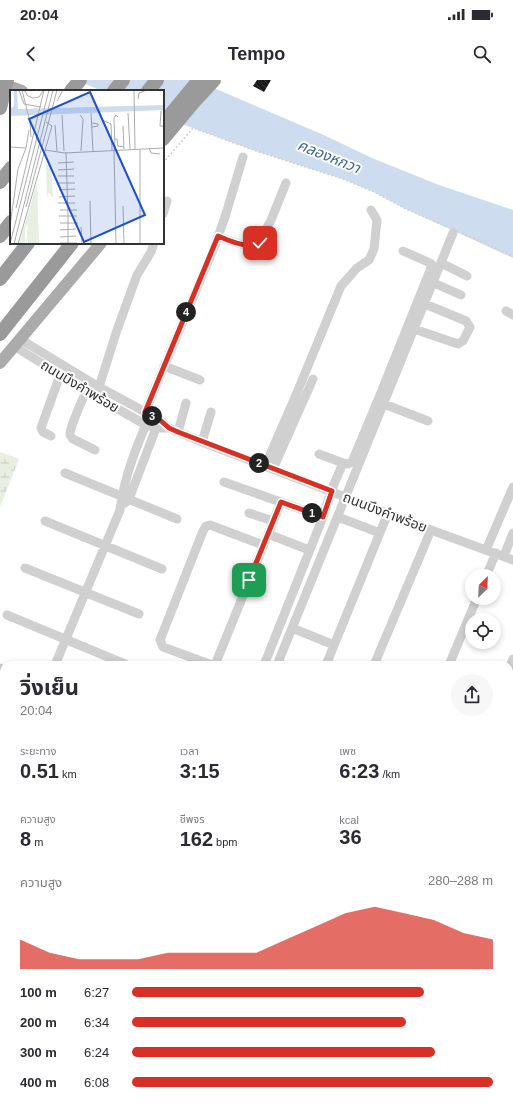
<!DOCTYPE html>
<html lang="th">
<meta charset="utf-8">
<style>
body{margin:0;font-family:Helvetica,"Noto Sans Thai",sans-serif;background:#f7f7f7;color:#2b2b33;height:100vh;display:flex;flex-direction:column;font-size:15px;white-space:nowrap}
*{box-sizing:border-box;margin:0}
p{font-size:13px;color:#7c7c81}
.icon{flex:none;width:22px;height:22px;fill:none;stroke:currentColor;stroke-width:2;stroke-linecap:round;stroke-linejoin:round}
.map{position:relative;flex:1;overflow:hidden}
.details{position:absolute;left:0px;top:581px;width:513px;height:444px;display:flex;flex-direction:column;background:#fff;border-radius:12px 12px 0 0;box-shadow:0 2px 6px #0003}
.details>*{flex:none}
.needle{width:26px;rotate:24deg}
.fabs{position:absolute;left:465px;top:489px;display:grid;gap:8px}
.fabs a{display:grid;place-items:center;width:36px;height:36px;border-radius:50%;background:#fff;box-shadow:0 2px 6px #0003;font-size:20px}
.pin{position:absolute;display:grid;place-items:center;width:34px;height:34px;color:#fff;margin:-17px;border-radius:8px;box-shadow:0 2px 6px #0006}
.km{position:absolute;width:20px;height:20px;margin:-10px;border-radius:50%;background:#222;color:#fff;font-size:11px;line-height:20px;text-align:center}
.round{display:grid;place-items:center;flex:none;width:42px;height:42px;border-radius:21px;background:#f7f7f7}
.headline{display:flex;align-items:center;justify-content:space-between;height:68px;padding:0 20px}
h1{font-size:22px;font-weight:700;line-height:30px}
.stats{display:grid;grid-template-columns:repeat(3,1fr);gap:6px;height:68px;padding:4px 20px}
.stats div{display:grid;align-content:center}
.stats b{font-size:20px;font-weight:700}
.stats small{font-size:11px;font-weight:400}
.stats p{font-size:11px}
.chart{height:112px;padding:8px 20px}
.chart p{display:flex;justify-content:space-between}
.chart svg{width:100%;height:72px;margin-top:4px;fill:#d93025;opacity:.7}
ul{padding:0 20px;list-style:none;font-size:13px}
li{display:grid;grid-template-columns:64px 48px 1fr;align-items:center;height:30px}
li i{height:10px;border-radius:5px;background:#d93025}
.status{display:flex;justify-content:space-between;align-items:center;height:28px;padding:0 20px;background:#fff;direction:ltr}
.status svg{height:11px;fill:currentColor}
header{display:flex;justify-content:space-between;align-items:center;height:52px;padding:0 20px;background:#fff;font-size:18px;font-weight:700}
.map>svg:first-child{display:block}
.wetland{fill:url(#wetland-marsh)}
.water{fill:#cddcef}
.building{fill:url(#building-back-hatch)}
.lines{fill:none;stroke-linecap:round;stroke-linejoin:round}
.path{stroke:#d0d0d0;stroke-width:1.5;stroke-dasharray:2 2;stroke-linecap:butt}
.minor{stroke:#d0d0d0;stroke-width:9}
.major{stroke:#ababab;stroke-width:12}
.highway{stroke:#9a9a9a;stroke-width:14}
.highway-bridge{stroke:#9a9a9a;stroke-width:14}
.route-casing{stroke:#fff;stroke-width:8}
.route{stroke:#d93025;stroke-width:5}
.labels{text-anchor:middle;dominant-baseline:central;stroke-width:4;stroke-linejoin:round;paint-order:stroke}
.street-label{font-size:14px;fill:#333;stroke:#fff}
.water-label{font-size:15px;font-style:italic;fill:#3c6599;stroke:#fff}
.inset-road{fill:none;stroke:#adadad;stroke-width:1}
.view{fill:#1d4ed8;fill-opacity:0.15;stroke:#1d4ed8;stroke-width:2}
.inset-edge{fill:none;stroke:#333;stroke-width:2}
</style>
<div class="status"><b>20:04</b><svg viewBox="0 0 49 12"><path d="M0 12V9h3v3zM5 12V6h3v6zM10 12V3h3v9zM15 12V0h3v12zM26 1h20v11H26zM47 4h2v5h-2z"/></svg></div>
<header><svg class="icon" aria-label="back" viewBox="0 0 24 24"><path d="M15 5l-7 7 7 7"/></svg>Tempo<svg class="icon" aria-label="search" viewBox="0 0 24 24"><circle cx="10" cy="10" r="6"/><path d="M15 15l6 6"/></svg></header>
<div class="map">
<svg width="513" height="1025" viewBox="0 0 513 1025">
<defs>
<pattern id="wetland-marsh" width="20" height="14" patternUnits="userSpaceOnUse"><rect width="20" height="14" fill="#e6efe1"/><path d="M1 5h8M5 5V1M11 12h8M15 12V8" fill="none" stroke="#c6cdc2"/></pattern>
<pattern id="building-back-hatch" width="6" height="6" patternUnits="userSpaceOnUse"><rect width="6" height="6" fill="#1a1a1a"/><path d="M-1 5l2 2M0 0l6 6M5-1l2 2" fill="none" stroke="#333"/></pattern>
</defs>
<rect width="100%" height="100%" fill="#fff"/>
<path class="wetland" d="M 0,372 L 19,379 L 0,427 Z"/>
<path class="water" d="M 76,0 L 195,0 L 326,56 L 372,78 L 439,105 L 513,130 L 513,178 L 404,128 L 374,112 L 343,99 L 259,72 L 193,48 L 163,38 L 163,11 L 102,11 Z"/>
<path class="building" d="M 257,0 L 271,0 L 264,12 L 253,6 Z
M 303,1021 L 317,1021 L 316,1025 L 312,1025 Z"/>
<g class="lines">
<path class="path" d="M 163,83 L 193,48 L 259,72 L 343,99 L 374,112 L 406,129 L 447,147
M 462,153 L 513,176"/>
<path class="minor" d="M 163,134 L 167,121
M 218,156 C 227,160 243,167 253,165 C 255,165 257,163 259,163 L 271,140 L 286,103
M 441,183 L 467,196
M 434,203 L 461,215
M 506,231 L 513,235
M 414,249 L 458,264 L 463,261 L 470,247 L 466,241 L 425,224
M 20,259 L 99,307 L 160,340 L 169,348 L 202,362 L 431,450 L 513,480
M 14,266 L 86,311 L 146,345 L 156,348 L 169,348
M 164,286 L 200,300
M 99,307 L 117,250 L 137,195 L 151,172 L 154,163
M 86,311 C 83,319 70,346 70,354 C 70,356 71,357 73,359 L 95,370
M 384,324 L 428,341
M 145,332 L 215,165 L 225,137 L 243,77
M 178,352 L 186,323
M 51,356 L 43,352 L 41,348 L 60,295
M 202,362 L 211,332
M 319,374 L 343,383
M 265,386 L 296,315 L 341,206 L 357,188 L 369,180 L 374,169 L 377,140 L 371,130
M 273,389 L 313,299
M 65,393 L 177,439
M 224,402 L 323,437
M 125,423 L 129,419 L 158,343
M 249,433 L 273,441
M 338,437 L 380,453
M 45,441 L 162,489
M 268,454 L 309,470
M 486,470 L 513,407
M 504,476 L 513,453
M 25,488 L 139,534
M 486,496 L 496,473
M 7,535 L 125,584
M 292,548 L 334,565
M 55,585 L 120,430 C 124,397 137,365 150,335
M 212,585 L 163,567 L 160,560 L 203,451 L 206,446 L 210,445 L 263,465
M 215,585 L 281,422
M 264,585 L 323,437 L 331,411 L 343,383 L 348,384 L 352,382 L 380,315 L 431,188 L 432,185 L 430,183 L 403,171
M 277,585 L 453,153
M 326,585 L 388,433
M 374,585 L 431,450
M 449,585 L 477,518
M 0,588 L 4,590
M 509,588 L 513,579
M 0,645 L 4,647
M 0,701 L 4,702
M 509,712 L 513,702
M 0,718 L 4,709
M 0,753 L 4,755
M 0,808 L 4,809
M 509,817 L 513,807
M 0,862 L 4,864
M 509,916 L 513,906
M 509,955 L 513,956
M 0,986 L 4,977
M 0,1010 L 4,1012
M 509,1018 L 513,1020
M 26,1021 L 32,1023
M 279,1021 L 288,1025
M 64,1025 L 66,1021
M 110,1025 L 111,1021
M 148,1025 L 149,1021
M 189,1025 L 190,1021
M 268,1025 L 270,1021
M 329,1025 L 331,1021
M 381,1025 L 383,1021
M 424,1025 L 426,1021
M 465,1025 L 467,1021"/>
<path class="major" d="M 0,7 L 14,8 L 22,11
M 0,283 L 101,163"/>
<path class="highway" d="M 71,11 L 80,0
M 114,11 L 123,0
M 148,11 L 157,0
M 166,40 L 199,0
M 163,59 L 192,24 L 214,0
M 0,102 L 11,88
M 0,156 L 11,142
M 0,199 L 28,163
M 0,254 L 72,163"/>
<path class="highway-bridge" d="M 0,28 L 7,0"/>
</g>
<g class="lines">
<g class="route-casing">
<path id="route" d="M 249,500 L 281,422 L 323,437 L 332,411 L 178,352 L 169,348 L 160,340 L 145,332 L 218,156 C 227,160 243,167 253,165 C 255,165 257,163 260,163"/>
</g>
<use href="#route" class="route"/>
</g>
<g class="labels">
<g class="street-label">
<text transform="translate(80 306) rotate(31)">ถนนบึงคำพร้อย</text>
<text transform="translate(385 432) rotate(21)">ถนนบึงคำพร้อย</text>
</g>
<g class="water-label">
<text transform="translate(329 76) rotate(22)">คลองหกวา</text>
</g>
</g>
<g transform="translate(10 10)">
<rect width="154" height="154" fill="#fff"/>
<path d="M 41,74 L 43,109 L 40,103 L 38,103 L 37,108 L 36,75 ZM 27,93 L 29,154 L 18,154 L 18,148 L 16,154 L 18,134 L 15,139 L 15,154 L 9,154 Z" fill="#e6efe1"/>
<path d="M 4,0 L 7,0 L 8,19 L 154,15 L 154,20 L 0,26 L 0,19 L 4,16 Z" fill="#cddcef"/>
<path class="inset-road" d="M 9,0 L 14,14 L 31,17M 12,0 L 20,32 L 21,47M 14,0 L 18,6 L 23,8 L 29,7 L 33,1M 124,0 L 125,59M 128,9 L 129,3 L 137,0M 47,11 L 53,0M 151,21 L 150,36 L 154,36M 81,23 L 83,61M 118,23 L 120,59M 52,25 L 54,61M 70,25 L 73,29 L 71,61M 92,30 L 101,34 L 102,60M 82,33 L 88,34 L 88,36 L 82,37M 45,35 L 47,61M 113,36 L 114,59M 105,49 L 107,49 L 108,56 L 114,57M 0,57 L 16,58M 139,58 L 141,63 L 150,64M 104,59 L 106,154M 105,59 L 104,28 L 106,25 L 108,27M 130,59 L 130,154M 35,60 L 55,63 L 154,58M 56,62 L 58,126M 48,73 L 64,72M 48,80 L 64,79M 48,86 L 64,86M 48,93 L 65,93M 49,100 L 65,99M 49,107 L 65,106M 80,111 L 81,154M 48,113 L 65,113M 113,116 L 114,154M 16,117 L 47,0M 6,118 L 34,0M 50,120 L 67,120M 49,126 L 67,126M 58,126 L 58,154M 50,133 L 68,133M 0,136 L 8,79 L 16,58 L 19,40M 71,137 L 72,154M 50,140 L 66,139M 50,147 L 66,146M 50,153 L 67,153M 0,154 L 39,0M 4,154 L 43,0M 8,154 L 42,36 L 36,32"/>
<path class="view" d="M 80,2 L 135,125 L 74,152 L 19,29 Z"/>
<rect width="154" height="154" class="inset-edge"/>
</g>
</svg>
<div class="fabs">
<a><svg class="needle" viewBox="-14 -14 28 28"><path d="M0-13l5 13h-10z" fill="#e53935"/><path d="M0 13l5-13h-10z" fill="#7c7c81"/></svg></a>
<a><svg class="icon" aria-label="locate" viewBox="0 0 24 24"><circle cx="12" cy="12" r="6"/><path d="M12 2v4M12 18v4M2 12h4M18 12h4"/></svg></a>
</div>
<div class="pin" style="left:249px;top:500px;background:#1e9e55"><svg class="icon" aria-label="arrive" viewBox="0 0 24 24"><path d="M6 21V4h12l-3 4 3 4H6"/></svg></div>
<div class="pin" style="left:260px;top:163px;background:#d93025"><svg class="icon" aria-label="check" viewBox="0 0 24 24"><path d="M5 12l5 5 9-10"/></svg></div>
<b class="km" style="left:312px;top:433px">1</b>
<b class="km" style="left:259px;top:383px">2</b>
<b class="km" style="left:152px;top:336px">3</b>
<b class="km" style="left:186px;top:232px">4</b>
<section class="details">
<div class="headline"><div><h1>วิ่งเย็น</h1><p>20:04</p></div><a class="round"><svg class="icon" aria-label="share" viewBox="0 0 24 24"><path d="M12 15V3M7 8l5-5 5 5M5 13v7h14v-7"/></svg></a></div>
<div class="stats">
<div><p>ระยะทาง</p><b>0.51<small> km</small></b></div>
<div><p>เวลา</p><b>3:15</b></div>
<div><p>เพซ</p><b>6:23<small> /km</small></b></div>
</div>
<div class="stats">
<div><p>ความสูง</p><b>8<small> m</small></b></div>
<div><p>ชีพจร</p><b>162<small> bpm</small></b></div>
<div><p>kcal</p><b>36</b></div>
</div>
<div class="chart"><p><span>ความสูง</span>280–288 m</p>
<svg viewBox="0 0 160 44" preserveAspectRatio="none"><path d="M0 44V26L10 34L20 38L30 38L40 38L50 34L60 34L70 34L80 34L90 26L100 18L110 10L120 6L130 10L140 14L150 22L160 26V44z"/></svg>
</div>
<ul>
<li><b>100 m</b>6:27<i style="width:81%"></i></li>
<li><b>200 m</b>6:34<i style="width:76%"></i></li>
<li><b>300 m</b>6:24<i style="width:84%"></i></li>
<li><b>400 m</b>6:08<i style="width:100%"></i></li>
</ul>
</section>
</div>
